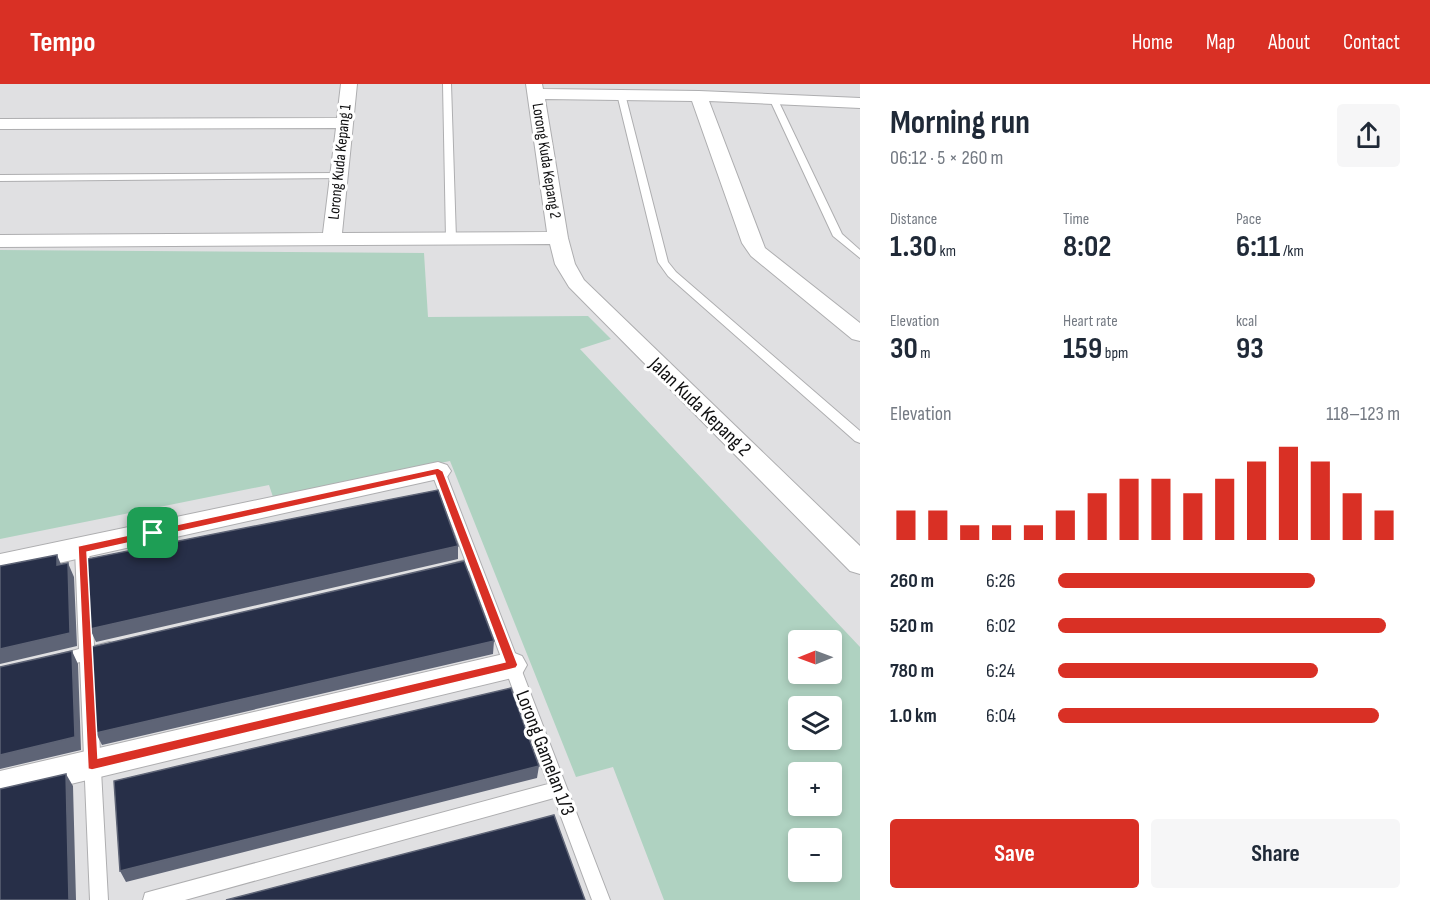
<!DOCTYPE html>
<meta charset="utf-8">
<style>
body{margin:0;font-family:"Sofia Sans Condensed",sans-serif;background:#f6f6f7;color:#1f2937;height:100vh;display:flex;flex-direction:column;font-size:22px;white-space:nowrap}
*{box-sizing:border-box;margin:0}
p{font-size:20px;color:#747a83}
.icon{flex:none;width:33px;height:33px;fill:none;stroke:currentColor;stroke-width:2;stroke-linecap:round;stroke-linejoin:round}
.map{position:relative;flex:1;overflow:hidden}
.details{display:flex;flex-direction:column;background:#fff;width:570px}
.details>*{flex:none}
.needle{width:39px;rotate:269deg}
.fabs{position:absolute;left:788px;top:546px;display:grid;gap:12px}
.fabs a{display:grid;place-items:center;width:54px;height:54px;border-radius:6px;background:#fff;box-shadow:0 3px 9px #0003;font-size:30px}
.pin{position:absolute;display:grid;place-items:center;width:51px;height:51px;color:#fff;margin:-26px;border-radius:12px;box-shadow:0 3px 9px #0006}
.round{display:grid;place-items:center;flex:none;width:63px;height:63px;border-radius:6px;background:#f6f6f7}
.headline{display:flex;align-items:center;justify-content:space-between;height:102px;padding:0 30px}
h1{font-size:33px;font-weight:700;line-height:45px}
.figures{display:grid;grid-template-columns:repeat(3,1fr);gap:9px;height:102px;padding:6px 30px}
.figures div{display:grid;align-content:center}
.figures b{font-size:30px;font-weight:700}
.figures small{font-size:16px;font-weight:400}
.figures p{font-size:16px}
.chart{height:168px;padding:12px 30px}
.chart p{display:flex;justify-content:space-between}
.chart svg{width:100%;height:108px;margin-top:6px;stroke:#d93025;stroke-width:6}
.primary-button{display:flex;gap:12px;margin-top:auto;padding:12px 30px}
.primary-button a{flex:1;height:69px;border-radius:6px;background:#d93025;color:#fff;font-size:24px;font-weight:700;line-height:69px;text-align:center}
.primary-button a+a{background:#f6f6f7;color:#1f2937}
ul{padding:0 30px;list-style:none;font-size:20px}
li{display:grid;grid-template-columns:96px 72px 1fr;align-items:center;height:45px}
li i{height:15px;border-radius:8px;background:#d93025}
header{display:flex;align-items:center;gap:36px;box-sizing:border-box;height:84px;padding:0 30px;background:#d93025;color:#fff}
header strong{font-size:28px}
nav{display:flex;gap:33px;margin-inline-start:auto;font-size:21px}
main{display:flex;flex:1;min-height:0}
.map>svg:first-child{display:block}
.green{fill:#afd2c1;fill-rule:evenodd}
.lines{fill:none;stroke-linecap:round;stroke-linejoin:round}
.lane-casing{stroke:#aeaeb0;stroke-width:2}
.street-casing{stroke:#aeaeb0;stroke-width:2}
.lane{fill:#fff;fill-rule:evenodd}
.street{fill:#fff;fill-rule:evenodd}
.shaded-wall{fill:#5e6476}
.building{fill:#272f48;stroke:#5e6476;stroke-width:1.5}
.route{fill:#d93025;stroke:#fff;stroke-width:1.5;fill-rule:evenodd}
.labels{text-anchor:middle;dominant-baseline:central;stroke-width:6;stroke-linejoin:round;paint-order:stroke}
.far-street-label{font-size:16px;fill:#0f0f10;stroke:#fff}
.street-label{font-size:20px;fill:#0f0f10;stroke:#fff}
</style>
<header>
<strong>Tempo</strong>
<nav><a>Home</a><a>Map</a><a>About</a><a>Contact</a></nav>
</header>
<main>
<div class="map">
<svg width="860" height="816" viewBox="0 0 860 816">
<rect width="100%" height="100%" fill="#e0e0e2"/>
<path class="green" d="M 0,166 L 424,169 L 428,233 L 588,232 L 611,255 L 580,265 L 860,563 L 860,816 L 664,816 L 613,683 L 576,693 L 450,377 L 273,413 L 269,401 L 0,455 ZM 798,556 L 831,556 L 831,590 L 798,590 ZM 798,622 L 831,622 L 831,656 L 798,656 ZM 798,688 L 831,688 L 831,722 L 798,722 ZM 798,754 L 831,754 L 831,788 L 798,788 Z"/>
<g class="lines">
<g class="lane-casing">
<path id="lane" d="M 443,0 L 451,0 L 456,155 L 451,158 L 446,155 Z
M 621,7 L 625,10 L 668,178 L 676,188 L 860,347 L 860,359 L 855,357 L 668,192 L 658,178 L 617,10 Z
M 770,12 L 777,14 L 842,150 L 860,166 L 860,174 L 833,152 L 769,14 Z
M 339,89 L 344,92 L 342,94 L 0,97 L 0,91 Z
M 438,382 L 445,387 L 610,816 L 592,816 L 554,714 L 185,816 L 143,816 L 145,809 L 152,807 L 548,700 L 469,487 L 449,492 L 444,490 L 442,486 L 444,482 L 465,476 L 431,387 Z
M 82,459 L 87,461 L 89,465 L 94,562 L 109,558 L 114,560 L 117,565 L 114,570 L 95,575 L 108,816 L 90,816 L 80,578 L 58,584 L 53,582 L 50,577 L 53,572 L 79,565 L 75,465 L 77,461 Z"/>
</g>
<g class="street-casing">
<path id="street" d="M 341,0 L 357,0 L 342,149 L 547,148 L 526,0 L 542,0 L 543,5 L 699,7 L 860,14 L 860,24 L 709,17 L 765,164 L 860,239 L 860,257 L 852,255 L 751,172 L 742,159 L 692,17 L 545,15 L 568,154 L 575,180 L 584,196 L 860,462 L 860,490 L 850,487 L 569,203 L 555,180 L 550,160 L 0,163 L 0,151 L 323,149 L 336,44 L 0,45 L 0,35 L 337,34 Z
M 438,378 L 447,381 L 451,387 L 447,393 L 0,492 L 0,470 Z
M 512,568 L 522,572 L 527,581 L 522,590 L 512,594 L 0,717 L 0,687 Z"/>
</g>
<use href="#lane" class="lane"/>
<use href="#street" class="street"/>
</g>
<path class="shaded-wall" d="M 458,462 L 458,475 L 96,558 L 90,545 Z
M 57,471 L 63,485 L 57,481 Z
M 68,479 L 74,493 L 77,562 L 0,580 L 0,565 Z
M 494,557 L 493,570 L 102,661 L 96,649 Z
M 72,567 L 78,580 L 81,666 L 0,685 L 0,671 Z
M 539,682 L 537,694 L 126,798 L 120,787 Z
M 66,690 L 73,702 L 76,816 L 69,816 Z"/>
<path class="building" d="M 438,406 L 458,462 L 90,545 L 87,475 Z
M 57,471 L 57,481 L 68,479 L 70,549 L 0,565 L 0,482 Z
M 464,477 L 494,557 L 96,649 L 91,563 Z
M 72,567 L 75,653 L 0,671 L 0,583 Z
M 511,604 L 539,682 L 120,787 L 114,697 Z
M 66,690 L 69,816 L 0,816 L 0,705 Z
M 554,731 L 585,816 L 226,816 Z"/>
<path class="route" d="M 438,384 L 443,387 L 518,581 L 516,584 L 92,686 L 88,685 L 78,462 ZM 435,391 L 505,578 L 98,674 L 87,468 Z"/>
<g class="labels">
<g class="far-street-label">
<text transform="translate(546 77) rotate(81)">Lorong Kuda Kepang 2</text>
<text transform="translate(340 78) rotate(-84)">Lorong Kuda Kepang 1</text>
</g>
<g class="street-label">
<text transform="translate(700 323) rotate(44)">Jalan Kuda Kepang 2</text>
<text transform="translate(545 669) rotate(69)">Lorong Gamelan 1/3</text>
</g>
</g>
</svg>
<div class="fabs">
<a><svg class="needle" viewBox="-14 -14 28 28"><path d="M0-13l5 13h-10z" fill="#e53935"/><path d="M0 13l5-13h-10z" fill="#747a83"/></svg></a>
<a><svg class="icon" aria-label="layers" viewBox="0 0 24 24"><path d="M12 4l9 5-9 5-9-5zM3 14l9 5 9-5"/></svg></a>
<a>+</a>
<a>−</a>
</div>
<div class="pin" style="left:153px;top:449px;background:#1e9e55"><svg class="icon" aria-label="arrive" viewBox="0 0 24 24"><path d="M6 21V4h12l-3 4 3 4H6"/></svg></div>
</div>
<section class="details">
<div class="headline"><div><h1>Morning run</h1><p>06:12 · 5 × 260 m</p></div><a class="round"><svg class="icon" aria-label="share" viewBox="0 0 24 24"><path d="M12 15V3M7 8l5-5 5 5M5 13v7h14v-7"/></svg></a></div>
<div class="figures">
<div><p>Distance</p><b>1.30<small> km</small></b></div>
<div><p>Time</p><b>8:02</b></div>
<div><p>Pace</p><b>6:11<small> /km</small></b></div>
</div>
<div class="figures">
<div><p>Elevation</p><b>30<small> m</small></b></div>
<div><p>Heart rate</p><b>159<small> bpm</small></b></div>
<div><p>kcal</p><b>93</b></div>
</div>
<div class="chart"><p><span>Elevation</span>118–123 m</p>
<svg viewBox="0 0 160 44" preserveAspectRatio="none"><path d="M5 44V32M15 44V32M25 44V38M35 44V38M45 44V38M55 44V32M65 44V25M75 44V19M85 44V19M95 44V25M105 44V19M115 44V12M125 44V6M135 44V12M145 44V25M155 44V32"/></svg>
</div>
<ul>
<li><b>260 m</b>6:26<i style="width:75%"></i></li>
<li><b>520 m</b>6:02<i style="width:96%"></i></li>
<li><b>780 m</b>6:24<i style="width:76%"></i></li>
<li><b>1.0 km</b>6:04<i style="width:94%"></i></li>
</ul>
<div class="primary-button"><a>Save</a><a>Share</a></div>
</section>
</main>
